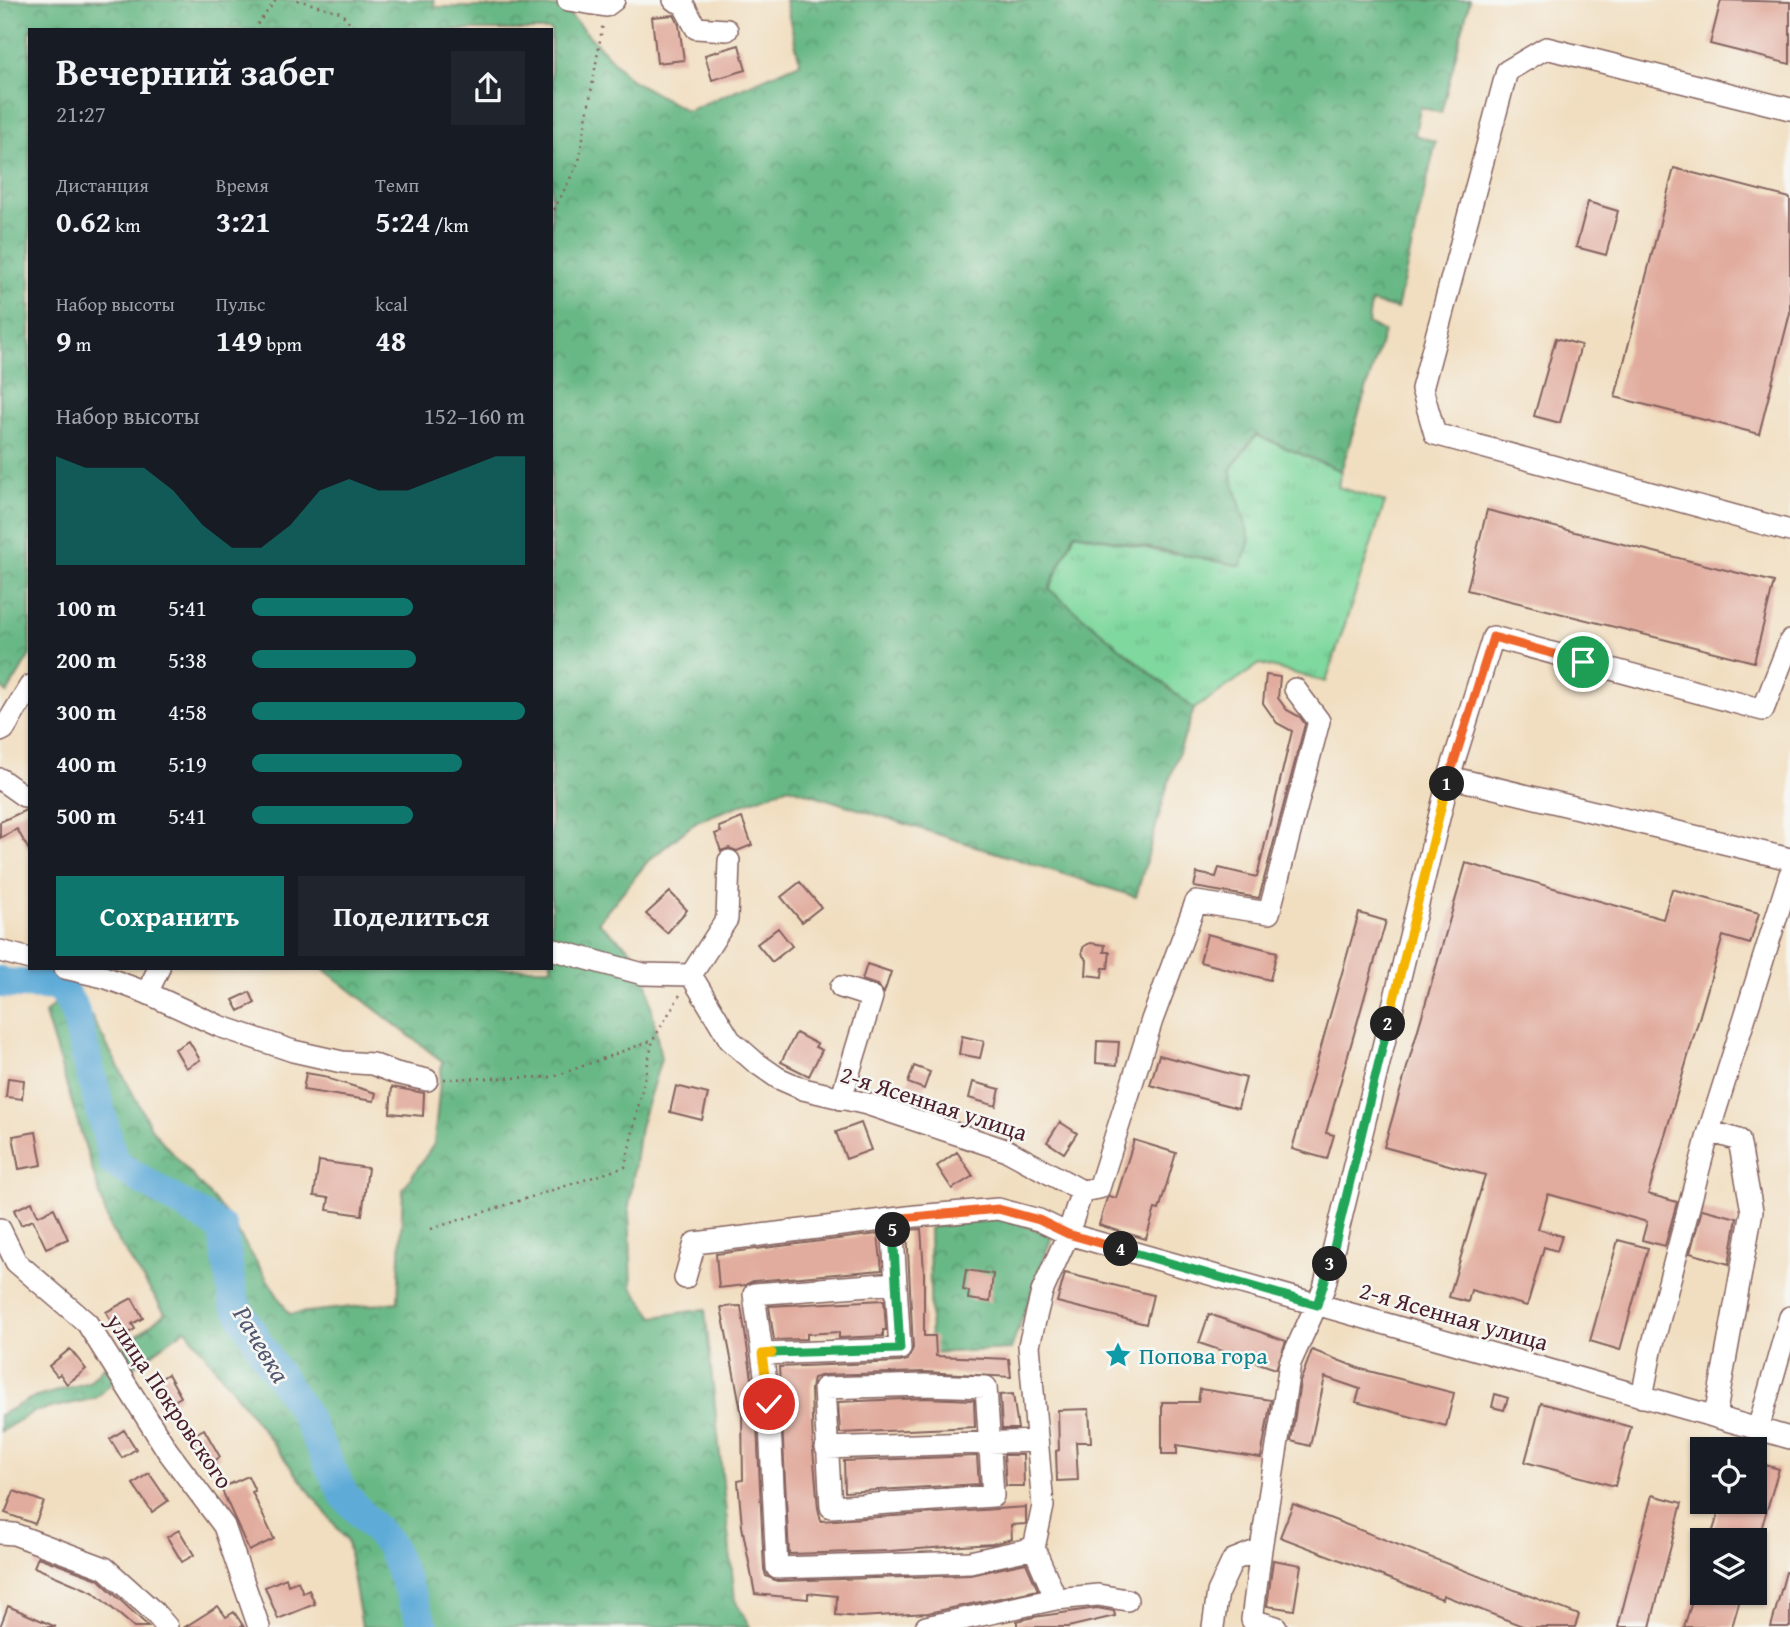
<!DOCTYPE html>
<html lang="ru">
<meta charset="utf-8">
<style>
body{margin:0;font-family:"Gentium Book Plus",serif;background:#20242c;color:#f1f3f6;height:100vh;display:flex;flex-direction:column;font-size:26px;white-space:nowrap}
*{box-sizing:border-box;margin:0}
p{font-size:23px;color:#9ea1a6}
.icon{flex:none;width:38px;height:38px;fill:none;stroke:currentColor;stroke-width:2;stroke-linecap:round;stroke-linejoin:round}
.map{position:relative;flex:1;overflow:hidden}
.panel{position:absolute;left:28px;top:28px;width:525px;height:942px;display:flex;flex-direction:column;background:#171b24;border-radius:0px;box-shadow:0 2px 5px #0004}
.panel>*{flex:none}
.fabs{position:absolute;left:1690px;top:1437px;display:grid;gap:14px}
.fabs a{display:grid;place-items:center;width:77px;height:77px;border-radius:0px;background:#171b24;box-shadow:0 2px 5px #0004;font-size:35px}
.pin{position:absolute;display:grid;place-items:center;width:60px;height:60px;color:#fff;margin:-30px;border:4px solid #fff;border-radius:50%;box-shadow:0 2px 7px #0007}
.km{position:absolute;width:35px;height:35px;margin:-18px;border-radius:50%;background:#222;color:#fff;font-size:19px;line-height:35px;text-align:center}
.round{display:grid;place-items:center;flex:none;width:74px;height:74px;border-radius:0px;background:#20242c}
.overview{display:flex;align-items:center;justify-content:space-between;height:119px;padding:0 28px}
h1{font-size:38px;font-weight:700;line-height:52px}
.stats{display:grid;grid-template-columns:repeat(3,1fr);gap:10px;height:119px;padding:7px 28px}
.stats div{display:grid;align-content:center}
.stats b{font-size:30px;font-weight:700}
.stats small{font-size:19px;font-weight:400}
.stats p{font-size:19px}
.chart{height:196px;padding:14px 28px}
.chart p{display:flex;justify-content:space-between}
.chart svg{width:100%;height:126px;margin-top:7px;fill:#0f766e;opacity:.7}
.action{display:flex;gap:14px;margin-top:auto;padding:14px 28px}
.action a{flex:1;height:80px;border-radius:0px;background:#0f766e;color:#fff;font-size:28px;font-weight:700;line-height:80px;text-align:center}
.action a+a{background:#20242c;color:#f1f3f6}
ul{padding:0 28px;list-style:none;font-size:23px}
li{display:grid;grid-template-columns:112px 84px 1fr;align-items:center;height:52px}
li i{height:18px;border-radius:9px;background:#0f766e}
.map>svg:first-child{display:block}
.grass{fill:url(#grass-tufts);stroke:#647c64;stroke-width:2}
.forest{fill:url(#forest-crowns);stroke:#586c58;stroke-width:2}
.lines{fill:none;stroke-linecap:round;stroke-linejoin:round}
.river{stroke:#5fabd8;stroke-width:30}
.building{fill:#e1ab9d}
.minor-casing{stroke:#84625f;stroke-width:24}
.path{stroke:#84625f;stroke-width:2.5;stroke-dasharray:2 5;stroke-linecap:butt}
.minor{stroke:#fff;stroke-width:21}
.split-1-casing{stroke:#fff;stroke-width:14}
.split-2-casing{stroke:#fff;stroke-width:14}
.split-3-casing{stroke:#fff;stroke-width:14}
.split-4-casing{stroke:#fff;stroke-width:14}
.split-5-casing{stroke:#fff;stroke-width:14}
.split-6-casing{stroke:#fff;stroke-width:14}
.split-7-casing{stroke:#fff;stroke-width:14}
.split-1{stroke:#f0652b;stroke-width:9}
.split-2{stroke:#f5b400;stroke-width:9}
.split-3{stroke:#22a559;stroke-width:9}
.split-4{stroke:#22a559;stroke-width:9}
.split-5{stroke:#f0652b;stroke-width:9}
.split-6{stroke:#22a559;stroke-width:9}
.split-7{stroke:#f5b400;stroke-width:9}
.labels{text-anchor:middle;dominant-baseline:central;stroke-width:5;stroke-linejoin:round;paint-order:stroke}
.street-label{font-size:24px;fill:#4a1f2b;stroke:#f6f6f2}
.culture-label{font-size:24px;fill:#0d838f;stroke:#f6f6f2;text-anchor:start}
.water-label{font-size:26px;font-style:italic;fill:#525770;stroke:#f6f6f2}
</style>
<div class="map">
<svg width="1790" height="1627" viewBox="0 0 1790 1627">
<defs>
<pattern id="grass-tufts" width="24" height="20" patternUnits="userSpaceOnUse" patternTransform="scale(1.75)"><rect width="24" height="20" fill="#7fd89e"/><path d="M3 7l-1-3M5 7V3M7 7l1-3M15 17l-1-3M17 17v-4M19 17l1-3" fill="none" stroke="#6fb988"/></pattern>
<pattern id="forest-crowns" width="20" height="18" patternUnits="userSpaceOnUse" patternTransform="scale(1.75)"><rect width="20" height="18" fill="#67b885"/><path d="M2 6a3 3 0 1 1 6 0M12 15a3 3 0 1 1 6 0" fill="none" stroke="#57956d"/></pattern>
</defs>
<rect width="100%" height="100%" fill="#f6f6f2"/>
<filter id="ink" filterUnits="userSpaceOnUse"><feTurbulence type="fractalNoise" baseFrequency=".0143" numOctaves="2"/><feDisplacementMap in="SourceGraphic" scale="14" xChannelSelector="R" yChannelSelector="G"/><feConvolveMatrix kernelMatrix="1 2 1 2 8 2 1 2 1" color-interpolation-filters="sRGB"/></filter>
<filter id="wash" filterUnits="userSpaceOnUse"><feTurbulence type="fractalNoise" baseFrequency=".00686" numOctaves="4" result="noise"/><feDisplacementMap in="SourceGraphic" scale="28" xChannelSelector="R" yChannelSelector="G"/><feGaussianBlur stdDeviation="1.57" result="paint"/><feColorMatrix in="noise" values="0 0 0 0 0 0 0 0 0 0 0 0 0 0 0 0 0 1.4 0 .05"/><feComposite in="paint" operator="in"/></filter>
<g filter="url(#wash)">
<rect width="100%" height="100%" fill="#f1dec0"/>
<path class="grass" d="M 1256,435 L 1341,471 L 1338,487 L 1385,502 L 1326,682 L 1260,664 L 1194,709 L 1049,590 L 1075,533 L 1172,554 L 1250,540 L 1230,470 Z"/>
<path class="forest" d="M 0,0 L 434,0 L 435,7 L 562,7 L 630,79 L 687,111 L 800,63 L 785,0 L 1470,0 L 1441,113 L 1420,107 L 1415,135 L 1436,142 L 1397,309 L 1371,302 L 1368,324 L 1384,332 L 1341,471 L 1256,435 L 1230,470 L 1250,540 L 1241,566 L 1075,533 L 1049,589 L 1194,709 L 1167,787 L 1136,897 L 789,787 L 697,821 L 648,861 L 598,922 L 643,960 L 661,1059 L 640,1127 L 629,1207 L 632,1287 L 654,1317 L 705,1309 L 735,1600 L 750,1627 L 362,1627 L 347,1541 L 186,1329 L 126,1372 L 114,1354 L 165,1313 L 110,1228 L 45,1014 L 74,984 L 153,1131 L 227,1215 L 289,1314 L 398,1302 L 403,1189 L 434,1144 L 442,1061 L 322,968 L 551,968 L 551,30 L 30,30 L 30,655 L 7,693 L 0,686 Z
M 996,1214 L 1052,1236 L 1011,1349 L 931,1353 L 929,1228 Z
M 105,1366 L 116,1379 L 96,1398 L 33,1412 L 0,1432 L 0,1415 L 30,1399 L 89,1382 Z"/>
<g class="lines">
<path class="river" d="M 0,981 L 1,983 L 60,986 L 74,1009 L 114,1163 L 222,1228 L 234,1302 L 271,1364 L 302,1409 L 344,1495 L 390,1545 L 424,1627"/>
</g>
<g id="blocks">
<path class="building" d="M 1721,0 L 1790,2 L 1790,64 L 1710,44 Z
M 674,15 L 679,25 L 684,60 L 657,63 L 652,17 Z
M 739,45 L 746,70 L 712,80 L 705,55 Z
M 1674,168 L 1790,198 L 1790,313 L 1759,434 L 1615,397 Z
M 1588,202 L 1618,211 L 1606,255 L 1576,247 Z
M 1556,338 L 1581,345 L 1560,423 L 1534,416 Z
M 1487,510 L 1774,582 L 1754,662 L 1467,590 Z
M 1266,675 L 1280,677 L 1278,698 L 1287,710 L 1300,717 L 1305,724 L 1259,898 L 1194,887 L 1197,873 L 1216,877 L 1219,868 L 1257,877 L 1292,731 L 1277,723 L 1263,703 Z
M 30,808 L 30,852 L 17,829 L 0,838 L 0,822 Z
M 742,818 L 752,845 L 737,851 L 729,848 L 721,851 L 715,834 L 721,832 L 719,827 Z
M 1466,863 L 1663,919 L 1672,889 L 1759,913 L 1750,944 L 1723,936 L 1648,1194 L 1677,1202 L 1665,1246 L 1642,1240 L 1647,1222 L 1548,1194 L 1538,1229 L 1562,1236 L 1557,1251 L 1544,1247 L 1527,1306 L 1471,1290 L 1468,1302 L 1449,1297 L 1485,1175 L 1384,1147 Z
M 800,882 L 821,907 L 802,922 L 781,897 Z
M 670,892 L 687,910 L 667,933 L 646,914 Z
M 1359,913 L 1386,921 L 1326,1133 L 1334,1135 L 1327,1159 L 1292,1149 Z
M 778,928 L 792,946 L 772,962 L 757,944 Z
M 1207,934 L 1277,952 L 1270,980 L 1200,962 Z
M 1090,943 L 1105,945 L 1104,952 L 1110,952 L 1108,968 L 1103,968 L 1102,977 L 1086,975 L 1087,960 L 1083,956 L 1082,951 L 1084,946 Z
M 867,964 L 891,972 L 884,993 L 877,985 L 862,980 Z
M 250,992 L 255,1003 L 239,1011 L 233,1000 Z
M 796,1033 L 817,1044 L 815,1047 L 822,1050 L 809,1076 L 781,1062 Z
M 962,1036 L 984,1041 L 980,1058 L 959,1054 Z
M 189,1041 L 200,1060 L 186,1068 L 175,1049 Z
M 1097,1041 L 1119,1042 L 1117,1065 L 1096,1063 Z
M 1159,1055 L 1246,1078 L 1238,1108 L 1150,1085 Z
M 914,1066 L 930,1072 L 924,1089 L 908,1083 Z
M 306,1073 L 329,1077 L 329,1079 L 376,1093 L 374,1101 L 303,1090 Z
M 8,1078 L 24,1080 L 22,1099 L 6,1097 Z
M 973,1082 L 1000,1089 L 996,1106 L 969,1098 Z
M 676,1086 L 708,1094 L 702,1120 L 670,1112 Z
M 392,1087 L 424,1093 L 423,1116 L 390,1113 Z
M 1060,1122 L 1077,1133 L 1064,1153 L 1047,1142 Z
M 861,1123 L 871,1150 L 846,1159 L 836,1132 Z
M 36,1132 L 42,1165 L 19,1169 L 13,1136 Z
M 1134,1140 L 1176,1153 L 1159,1210 L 1155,1209 L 1146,1239 L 1099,1225 L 1107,1198 L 1109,1196 L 1116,1198 Z
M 957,1152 L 973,1176 L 952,1189 L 937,1166 Z
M 319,1161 L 368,1168 L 362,1215 L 327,1210 L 329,1198 L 314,1196 Z
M 32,1202 L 38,1216 L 54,1208 L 68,1239 L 46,1248 L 33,1220 L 21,1225 L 14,1210 Z
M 1702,1209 L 1737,1218 L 1729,1264 L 1690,1253 Z
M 921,1229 L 924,1271 L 924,1336 L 935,1336 L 936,1356 L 1009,1359 L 1011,1377 L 925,1372 L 824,1375 L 813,1378 L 811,1389 L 813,1449 L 818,1508 L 821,1521 L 1026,1507 L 1026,1524 L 1011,1525 L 1012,1539 L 992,1544 L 889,1551 L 789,1554 L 779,1367 L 900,1362 L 908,1360 L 913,1348 L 907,1230 Z
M 878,1234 L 882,1270 L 753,1281 L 745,1285 L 719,1288 L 716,1254 Z
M 1618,1240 L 1648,1248 L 1620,1350 L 1590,1341 Z
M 966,1270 L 993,1274 L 990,1302 L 968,1299 L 969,1291 L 963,1290 Z
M 1065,1273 L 1153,1295 L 1146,1324 L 1057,1302 Z
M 132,1298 L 143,1318 L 132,1324 L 135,1329 L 120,1338 L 106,1312 Z
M 884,1300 L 886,1330 L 883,1330 L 883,1336 L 839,1338 L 839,1332 L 807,1334 L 807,1339 L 774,1340 L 769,1306 Z
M 741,1306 L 756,1405 L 764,1569 L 766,1576 L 777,1581 L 970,1575 L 1026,1563 L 1038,1590 L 928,1613 L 859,1617 L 836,1615 L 837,1596 L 808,1593 L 808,1599 L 755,1594 L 742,1526 L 738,1481 L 743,1480 L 742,1415 L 721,1307 Z
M 1209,1314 L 1286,1341 L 1276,1369 L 1199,1343 Z
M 70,1349 L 86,1369 L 67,1384 L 60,1374 L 57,1376 L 49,1366 Z
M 1312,1350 L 1361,1369 L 1454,1393 L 1446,1426 L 1356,1402 L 1360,1389 L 1325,1377 L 1310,1446 L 1291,1441 L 1300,1382 Z
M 168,1374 L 181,1397 L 167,1405 L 154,1383 Z
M 1200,1389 L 1271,1400 L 1261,1458 L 1177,1445 L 1177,1454 L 1162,1454 L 1162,1402 L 1198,1402 Z
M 1013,1394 L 1018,1429 L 1002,1429 L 1000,1395 Z
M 1495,1394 L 1508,1398 L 1504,1410 L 1492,1407 Z
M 925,1398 L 974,1400 L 975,1427 L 840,1433 L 838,1402 Z
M 1541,1403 L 1631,1427 L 1615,1486 L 1525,1462 Z
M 1089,1409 L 1091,1442 L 1076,1442 L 1078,1480 L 1057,1481 L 1056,1451 L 1059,1450 L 1058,1410 Z
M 204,1429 L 220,1457 L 207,1465 L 190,1437 Z
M 124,1430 L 136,1449 L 122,1458 L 110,1439 Z
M 1004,1455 L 1023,1455 L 1024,1486 L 1006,1486 Z
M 977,1456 L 979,1484 L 845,1492 L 844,1461 Z
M 1755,1462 L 1779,1469 L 1758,1540 L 1710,1540 L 1722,1502 L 1755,1502 Z
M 149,1473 L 168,1501 L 152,1512 L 133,1484 Z
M 248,1476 L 255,1491 L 252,1492 L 274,1539 L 249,1551 L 221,1488 Z
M 14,1491 L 44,1502 L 35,1524 L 5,1513 Z
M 1652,1495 L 1682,1503 L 1650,1627 L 1618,1627 Z
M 1293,1504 L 1579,1615 L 1575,1627 L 1525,1627 L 1443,1595 L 1442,1599 L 1280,1537 Z
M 179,1530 L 194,1555 L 182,1562 L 167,1537 Z
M 38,1557 L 98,1579 L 149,1627 L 134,1627 L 93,1592 L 34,1567 Z
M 1273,1560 L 1301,1565 L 1294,1610 L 1267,1606 Z
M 1786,1572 L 1790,1573 L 1790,1627 L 1771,1627 Z
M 286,1578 L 288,1585 L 298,1581 L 303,1593 L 309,1590 L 315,1604 L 278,1619 L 265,1587 Z
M 1695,1592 L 1742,1592 L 1732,1627 L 1684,1627 Z
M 8,1606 L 56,1627 L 0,1627 Z
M 218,1606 L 226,1617 L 234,1612 L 244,1627 L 185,1627 Z
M 1097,1608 L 1114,1611 L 1115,1616 L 1068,1627 L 1017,1627 L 1017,1621 L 1034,1617 Z"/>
</g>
</g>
<g filter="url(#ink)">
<use href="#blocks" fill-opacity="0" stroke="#84625f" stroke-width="2"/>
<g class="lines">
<g class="minor-casing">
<path id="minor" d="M 568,0 L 606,6 L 614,0
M 674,0 L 683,4 L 696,28 L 727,30
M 1790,109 L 1546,48 L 1507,71 L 1422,389 L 1435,434 L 1790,531
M 0,731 L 4,729 L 30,686
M 1449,777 L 1790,859
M 0,779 L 24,796
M 551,949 L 643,974 L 691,975 L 727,919 L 729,861
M 0,951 L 30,959
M 65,968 L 104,977 L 147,993 L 219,1026 L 293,1051 L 342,1062 L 372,1064 L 396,1073 L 427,1080
M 691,975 L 730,1040 L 755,1062 L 778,1078 L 803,1089 L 867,1104 L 1008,1151 L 1082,1191
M 841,987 L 872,997 L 841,1099
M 147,993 L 159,968
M 1709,1131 L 1739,1140 L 1752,1211 L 1715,1417
M 1082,1191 L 1099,1188 L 1152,1020 L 1196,902 L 1269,913 L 1319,721 L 1295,689
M 0,1229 L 16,1262 L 87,1323 L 167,1450 L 224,1526 L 259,1627
M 685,1278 L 695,1243 L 916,1216 L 998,1209 L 1039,1220 L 1068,1234 L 1790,1438
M 896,1283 L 754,1294 L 769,1404 L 777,1568 L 970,1562 L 1034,1548
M 762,1354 L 900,1349 L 892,1219
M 925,1385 L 986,1387 L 993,1496 L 831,1507 L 824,1388 Z
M 1642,1397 L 1651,1351 L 1709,1131 L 1790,874
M 1758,1429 L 1790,1317
M 826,1448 L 1037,1441
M 0,1533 L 14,1534 L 105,1568 L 154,1612 L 167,1627
M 1261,1549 L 1252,1620 L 1276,1627
M 1056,1599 L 1034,1548 L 1043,1506 L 1029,1345 L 1042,1292 L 1068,1234 L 1082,1191
M 926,1627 L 1056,1599 L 1098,1595 L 1127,1600
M 1213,1627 L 1218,1592 L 1233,1560 L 1261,1549 L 1290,1363 L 1324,1288 L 1449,777 L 1493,637 L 1763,710 L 1790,641"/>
</g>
<path class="path" d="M 297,0 L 340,12 L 357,30
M 253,30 L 276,0
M 551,216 L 579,161 L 603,23
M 444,1079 L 553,1077 L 653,1040 L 681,993
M 431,1229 L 625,1167 L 653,1040"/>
<use href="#minor" class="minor"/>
</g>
</g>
<g class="lines" filter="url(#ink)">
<g class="split-1-casing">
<path id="split-1" d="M 1447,784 L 1493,637 L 1583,662"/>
</g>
<g class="split-2-casing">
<path id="split-2" d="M 1388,1024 L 1447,784"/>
</g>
<g class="split-3-casing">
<path id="split-3" d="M 1330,1264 L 1388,1024"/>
</g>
<g class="split-4-casing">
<path id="split-4" d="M 1121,1249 L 1317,1305 L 1330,1264"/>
</g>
<g class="split-5-casing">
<path id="split-5" d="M 893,1230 L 892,1219 L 998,1209 L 1039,1220 L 1068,1234 L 1121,1249"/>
</g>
<g class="split-6-casing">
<path id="split-6" d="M 772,1353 L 900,1349 L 893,1230"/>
</g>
<g class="split-7-casing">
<path id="split-7" d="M 769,1404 L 762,1354 L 772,1353"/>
</g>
<use href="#split-1" class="split-1"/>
<use href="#split-2" class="split-2"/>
<use href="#split-3" class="split-3"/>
<use href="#split-4" class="split-4"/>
<use href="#split-5" class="split-5"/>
<use href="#split-6" class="split-6"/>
<use href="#split-7" class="split-7"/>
</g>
<defs>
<g id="sight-bare" transform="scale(2.1)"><path d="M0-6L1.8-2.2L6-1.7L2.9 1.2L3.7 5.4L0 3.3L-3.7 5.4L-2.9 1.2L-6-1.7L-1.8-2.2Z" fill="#0f9aa8" stroke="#f6f6f2" stroke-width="2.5" paint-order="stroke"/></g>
</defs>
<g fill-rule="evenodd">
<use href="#sight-bare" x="1118" y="1355"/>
</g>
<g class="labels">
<g class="street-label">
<text transform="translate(934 1103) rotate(18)">2-я Ясенная улица</text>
<text transform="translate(1454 1316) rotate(16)">2-я Ясенная улица</text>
<text transform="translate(170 1401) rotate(56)">улица Покровского</text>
</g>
<g class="culture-label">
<text x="1139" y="1355">Попова гора</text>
</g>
<g class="water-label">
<text transform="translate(262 1344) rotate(59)">Рачевка</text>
</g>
</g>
</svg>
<div class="fabs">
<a><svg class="icon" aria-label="locate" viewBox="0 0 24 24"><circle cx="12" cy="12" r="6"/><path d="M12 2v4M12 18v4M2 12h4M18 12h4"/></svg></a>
<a><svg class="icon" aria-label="layers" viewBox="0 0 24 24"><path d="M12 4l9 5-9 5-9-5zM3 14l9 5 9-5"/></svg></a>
</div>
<div class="pin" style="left:1583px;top:662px;background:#1e9e55"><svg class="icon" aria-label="arrive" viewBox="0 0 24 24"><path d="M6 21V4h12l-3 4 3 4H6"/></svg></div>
<div class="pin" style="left:769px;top:1404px;background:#d93025"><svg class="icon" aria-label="check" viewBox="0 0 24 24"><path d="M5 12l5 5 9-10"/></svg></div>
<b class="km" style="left:1447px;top:784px">1</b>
<b class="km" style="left:1388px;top:1024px">2</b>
<b class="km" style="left:1330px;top:1264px">3</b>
<b class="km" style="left:1121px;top:1249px">4</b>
<b class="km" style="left:893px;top:1230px">5</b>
<section class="panel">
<div class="overview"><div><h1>Вечерний забег</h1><p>21:27</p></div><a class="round"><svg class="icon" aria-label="share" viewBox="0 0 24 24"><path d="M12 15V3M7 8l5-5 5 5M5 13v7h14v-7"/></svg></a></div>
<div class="stats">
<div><p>Дистанция</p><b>0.62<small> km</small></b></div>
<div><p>Время</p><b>3:21</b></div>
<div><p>Темп</p><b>5:24<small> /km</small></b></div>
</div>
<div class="stats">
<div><p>Набор высоты</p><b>9<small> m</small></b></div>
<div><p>Пульс</p><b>149<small> bpm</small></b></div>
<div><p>kcal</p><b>48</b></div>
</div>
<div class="chart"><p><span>Набор высоты</span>152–160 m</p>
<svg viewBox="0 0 160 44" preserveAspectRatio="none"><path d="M0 44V6L10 10L20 10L30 10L40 18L50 30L60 38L70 38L80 30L90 18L100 14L110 18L120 18L130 14L140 10L150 6L160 6V44z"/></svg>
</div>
<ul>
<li><b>100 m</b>5:41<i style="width:59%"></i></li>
<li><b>200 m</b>5:38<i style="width:60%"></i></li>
<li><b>300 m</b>4:58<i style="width:100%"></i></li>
<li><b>400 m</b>5:19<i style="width:77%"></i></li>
<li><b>500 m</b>5:41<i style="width:59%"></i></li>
</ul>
<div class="action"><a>Сохранить</a><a>Поделиться</a></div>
</section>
</div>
